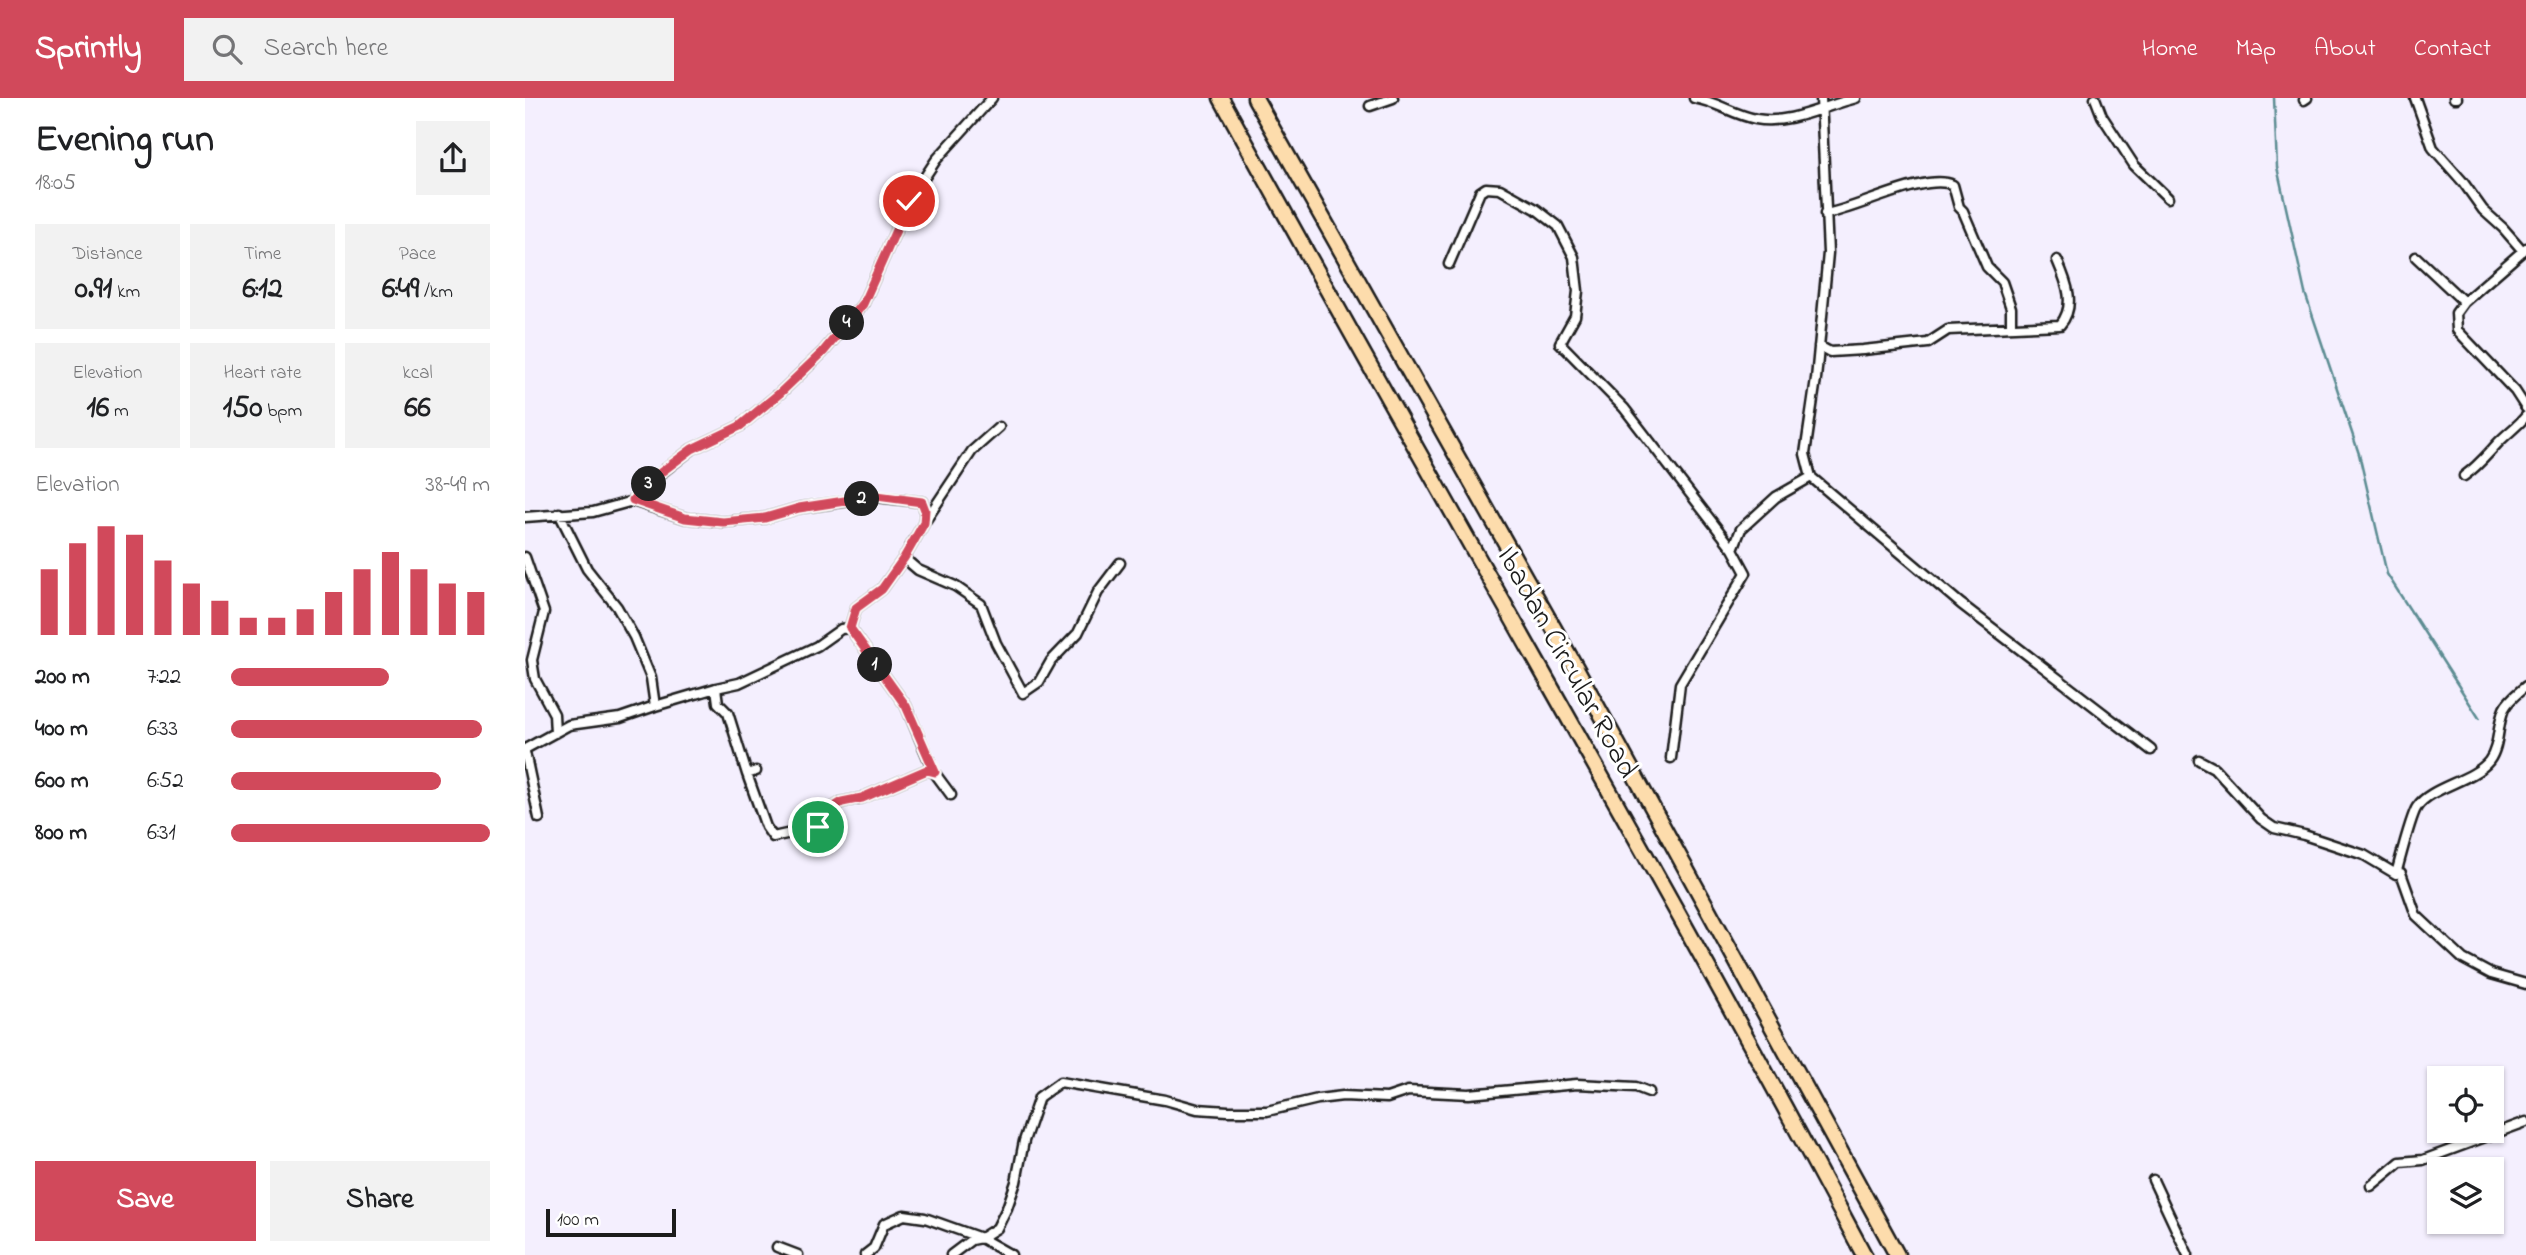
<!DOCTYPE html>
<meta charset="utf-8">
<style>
body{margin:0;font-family:"Indie Flower",sans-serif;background:#f2f2f2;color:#202124;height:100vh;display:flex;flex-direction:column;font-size:26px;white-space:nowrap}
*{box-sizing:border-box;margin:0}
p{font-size:23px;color:#757577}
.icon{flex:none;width:38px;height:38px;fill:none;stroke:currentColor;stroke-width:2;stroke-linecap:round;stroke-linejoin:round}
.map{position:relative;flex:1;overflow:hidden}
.sheet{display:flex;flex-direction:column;background:#fff;width:525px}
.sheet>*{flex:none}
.buttons{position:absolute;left:1902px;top:968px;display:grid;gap:14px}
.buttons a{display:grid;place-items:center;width:77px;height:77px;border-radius:0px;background:#fff;box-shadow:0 2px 5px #0004;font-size:35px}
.scale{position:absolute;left:21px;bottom:18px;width:130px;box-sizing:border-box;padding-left:7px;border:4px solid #1c1c1c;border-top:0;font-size:19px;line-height:24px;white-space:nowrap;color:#1c1c1c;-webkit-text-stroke:5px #fff;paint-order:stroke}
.pin{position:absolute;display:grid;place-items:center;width:60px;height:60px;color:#fff;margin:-30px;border:4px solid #fff;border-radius:50%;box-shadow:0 2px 7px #0007}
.km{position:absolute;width:35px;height:35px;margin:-18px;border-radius:50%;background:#222;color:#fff;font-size:19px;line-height:35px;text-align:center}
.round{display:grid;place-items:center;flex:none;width:74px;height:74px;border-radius:0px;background:#f2f2f2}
.headline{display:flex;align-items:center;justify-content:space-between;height:119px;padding:0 35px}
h1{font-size:38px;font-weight:700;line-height:52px}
.metrics{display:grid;grid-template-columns:repeat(3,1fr);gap:10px;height:119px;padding:7px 35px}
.metrics div{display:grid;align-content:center;border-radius:0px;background:#f2f2f2;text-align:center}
.metrics b{font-size:30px;font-weight:700}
.metrics small{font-size:19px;font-weight:400}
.metrics p{font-size:19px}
.chart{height:196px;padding:14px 35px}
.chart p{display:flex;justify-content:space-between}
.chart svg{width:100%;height:126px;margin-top:7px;stroke:#d1495b;stroke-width:6}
.button{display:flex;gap:14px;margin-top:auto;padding:14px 35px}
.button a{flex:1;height:80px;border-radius:0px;background:#d1495b;color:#fff;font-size:28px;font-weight:700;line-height:80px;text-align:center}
.button a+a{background:#f2f2f2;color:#202124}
ul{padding:0 35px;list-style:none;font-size:23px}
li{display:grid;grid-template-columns:112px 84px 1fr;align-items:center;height:52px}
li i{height:18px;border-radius:9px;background:#d1495b}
header{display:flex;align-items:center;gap:42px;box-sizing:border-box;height:98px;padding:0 35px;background:#d1495b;color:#fff}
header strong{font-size:33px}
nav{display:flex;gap:38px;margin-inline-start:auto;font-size:24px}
.search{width:490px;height:63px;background:#f2f2f2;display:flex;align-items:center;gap:18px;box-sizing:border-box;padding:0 24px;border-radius:0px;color:#757577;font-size:26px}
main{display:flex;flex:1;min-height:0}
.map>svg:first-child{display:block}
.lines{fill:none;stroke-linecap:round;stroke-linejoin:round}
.stream{stroke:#5c8c92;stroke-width:2.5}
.street-casing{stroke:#1c1c1c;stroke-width:13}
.highway-casing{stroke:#1c1c1c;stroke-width:19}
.street{stroke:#fff;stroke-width:8}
.highway{stroke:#fddcac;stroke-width:14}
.route-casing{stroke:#fff;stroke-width:14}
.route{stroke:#d1495b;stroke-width:9}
.labels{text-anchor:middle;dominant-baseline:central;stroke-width:6;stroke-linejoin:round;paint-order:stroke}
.street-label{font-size:30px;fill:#1c1c1c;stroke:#fff}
</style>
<header>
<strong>Sprintly</strong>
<div class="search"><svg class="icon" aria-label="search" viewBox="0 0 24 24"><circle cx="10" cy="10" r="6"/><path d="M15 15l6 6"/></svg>Search here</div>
<nav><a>Home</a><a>Map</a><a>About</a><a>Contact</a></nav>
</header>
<main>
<section class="sheet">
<div class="headline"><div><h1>Evening run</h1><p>18:05</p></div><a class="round"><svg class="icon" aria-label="share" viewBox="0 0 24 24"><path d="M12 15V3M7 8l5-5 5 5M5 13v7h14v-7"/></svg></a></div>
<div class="metrics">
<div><p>Distance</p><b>0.91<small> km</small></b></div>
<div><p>Time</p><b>6:12</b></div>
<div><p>Pace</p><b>6:49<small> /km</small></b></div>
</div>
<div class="metrics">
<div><p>Elevation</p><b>16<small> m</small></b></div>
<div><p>Heart rate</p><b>150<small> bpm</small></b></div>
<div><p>kcal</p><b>66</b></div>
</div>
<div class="chart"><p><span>Elevation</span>38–49 m</p>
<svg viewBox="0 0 160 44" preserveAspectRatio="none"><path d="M5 44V21M15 44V12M25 44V6M35 44V9M45 44V18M55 44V26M65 44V32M75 44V38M85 44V38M95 44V35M105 44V29M115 44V21M125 44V15M135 44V21M145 44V26M155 44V29"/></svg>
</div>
<ul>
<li><b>200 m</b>7:22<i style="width:61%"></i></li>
<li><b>400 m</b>6:33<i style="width:97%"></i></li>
<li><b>600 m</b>6:52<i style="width:81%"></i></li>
<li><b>800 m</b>6:31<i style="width:100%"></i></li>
</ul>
<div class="button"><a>Save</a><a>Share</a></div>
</section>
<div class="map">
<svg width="2001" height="1157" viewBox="0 0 2001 1157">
<rect width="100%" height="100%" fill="#f4effe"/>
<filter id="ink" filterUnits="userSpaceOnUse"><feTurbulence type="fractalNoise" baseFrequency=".0143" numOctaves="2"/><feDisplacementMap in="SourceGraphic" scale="14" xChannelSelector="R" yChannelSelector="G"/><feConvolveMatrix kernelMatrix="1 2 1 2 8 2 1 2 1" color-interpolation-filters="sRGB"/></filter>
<g filter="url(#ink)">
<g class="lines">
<path class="stream" d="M 1749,0 L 1752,69 L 1780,195 L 1834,356 L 1862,476 L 1954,620"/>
<g class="street-casing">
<path id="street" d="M 1169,0 C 1190,3 1209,17 1231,21 C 1264,27 1299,8 1331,0
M 1296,0 L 1303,155 L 1291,281 L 1280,356 L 1286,379 L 1436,506 L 1626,652
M 1570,0 L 1577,18 L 1609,67 L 1643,100
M 1890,0 L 1908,50 L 1938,84 L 1958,112 L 1978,130 L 1998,153
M 1929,0 L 1932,0
M 1779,2 L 1782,0
M 845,8 L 868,0
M 1300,116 C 1333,111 1401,74 1428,87 L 1434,109 L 1438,113 L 1462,169 L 1477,184 L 1486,210 L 1486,229
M 2001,150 L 1939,204 L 1931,215 L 1932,232 L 1990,293 L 2001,310
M 1891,159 L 1939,204
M 924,166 L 955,94 L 961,90 L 975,91 L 1011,111 L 1033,128 L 1049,159 L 1053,193 L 1050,218 L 1035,245 L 1099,310 L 1208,451
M 1294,248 L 1305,254 L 1338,252 L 1403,245 L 1423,232 L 1535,227 C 1552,207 1541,183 1532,162
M 1939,378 C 1953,368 1960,359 1972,346 C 1981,336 1992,329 2001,318
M 108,403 L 160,420 L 198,424 L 240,420 L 274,410 L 352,399 L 397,404 L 400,412 L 399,425 L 379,460 L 357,491 L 331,510 L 325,530 L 381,608 L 409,674 L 426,697
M 34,415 L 62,471 L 92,509 L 109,539 L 126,580 L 130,608 L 191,590
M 0,419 L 68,414 L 108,403 L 136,375 L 167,351 L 215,328 L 255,295 L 298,254 L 338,206 L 384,103 L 411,62 L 467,0
M 401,422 L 447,353 L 474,329
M 0,459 L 19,514 L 7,562 L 10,581 L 29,616 L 30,635
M 379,460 L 393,472 L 430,488 L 456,506 L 471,545 L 498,595 L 514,584 L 526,563 L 553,535 L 573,494 L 595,465
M 0,651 L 44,627 L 95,620 L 130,608
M 0,654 L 14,720
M 1146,660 L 1155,586 L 1221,475 L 1208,451 L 1216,431 L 1251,399 L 1286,379
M 1674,662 L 1689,670 L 1736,721 L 1749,730 L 1779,737 L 1839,757 L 1871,776 L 1876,775 L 1891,817 L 1938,861 L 1966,876 L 2001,886
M 231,673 L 222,676 L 241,729 L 248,739 L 293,729 L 303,713 L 317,704 L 337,700 L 402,672 L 409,674
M 222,676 L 203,615 L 193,605 L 191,590 L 214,585 L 292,548 L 316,531 L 325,530
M 1871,776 C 1875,762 1886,717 1892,709 C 1905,689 1948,683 1964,663 C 1975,648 1972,627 1979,611 C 1984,601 1993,595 2001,588
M 1628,1082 L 1663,1157
M 1846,1088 L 1875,1064 L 1898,1062 L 2001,1024
M 252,1149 L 273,1157
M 340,1157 L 349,1150 L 359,1126 L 379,1117 L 400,1120 L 456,1140 L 472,1130 L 482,1110 L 491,1084 L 499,1043 L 514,999 L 535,984 L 640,1002 L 672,1011 L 703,1013 L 742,1013 L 793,1001 L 818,998 L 862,1000 L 883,993 L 944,996 L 1052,986 L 1111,989 L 1124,994
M 426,1157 L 446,1142 L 456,1140 L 486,1157"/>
</g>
<g class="highway-casing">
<path id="highway" d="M 696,0 C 908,387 1132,767 1339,1157
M 730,0 L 1050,568 L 1372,1157"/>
</g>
<use href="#street" class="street"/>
<use href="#highway" class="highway"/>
</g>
</g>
<g class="lines" filter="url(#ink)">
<g class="route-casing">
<path id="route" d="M 293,729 L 303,713 L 317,704 L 337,700 L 402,672 L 410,674 L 381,608 L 325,530 L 331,510 L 357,491 L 379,460 L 399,425 L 400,412 L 397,404 L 352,398 L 274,410 L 240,420 L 198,424 L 160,420 L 108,402 L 135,375 L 167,351 L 215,328 L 255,295 L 298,254 L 338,206 L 384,103"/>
</g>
<use href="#route" class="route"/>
</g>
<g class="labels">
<g class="street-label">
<text transform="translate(1041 565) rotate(61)">Ibadan Circular Road</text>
</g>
</g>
</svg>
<div class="buttons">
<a><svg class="icon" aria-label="locate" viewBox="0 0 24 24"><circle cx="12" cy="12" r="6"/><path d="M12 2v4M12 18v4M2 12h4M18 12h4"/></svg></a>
<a><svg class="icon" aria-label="layers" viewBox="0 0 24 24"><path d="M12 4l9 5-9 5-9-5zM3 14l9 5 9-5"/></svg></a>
</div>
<div class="scale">100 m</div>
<div class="pin" style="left:293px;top:729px;background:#1e9e55"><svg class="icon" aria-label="arrive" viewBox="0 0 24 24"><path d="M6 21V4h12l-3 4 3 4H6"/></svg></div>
<div class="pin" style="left:384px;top:103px;background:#d93025"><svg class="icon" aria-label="check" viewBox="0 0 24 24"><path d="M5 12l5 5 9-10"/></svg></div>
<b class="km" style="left:350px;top:567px">1</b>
<b class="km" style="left:337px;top:401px">2</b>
<b class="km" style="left:124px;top:386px">3</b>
<b class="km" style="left:322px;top:225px">4</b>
</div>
</main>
